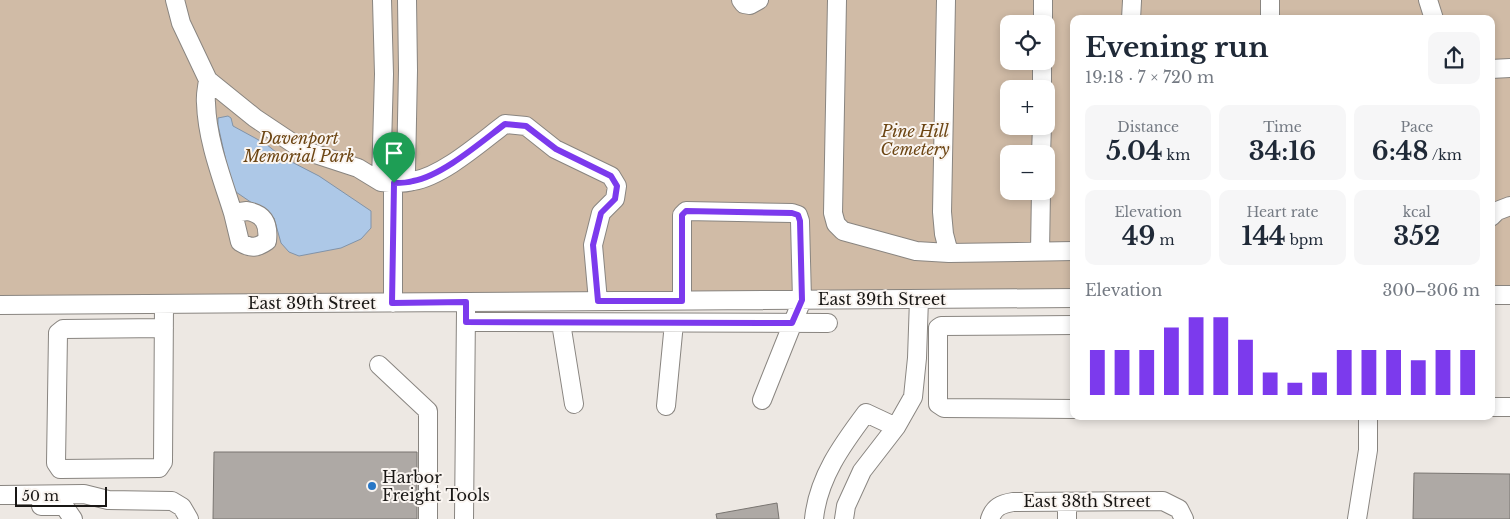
<!DOCTYPE html>
<meta charset="utf-8">
<style>
body{margin:0;font-family:"Libre Baskerville",serif;background:#f6f6f7;color:#1f2937;height:100vh;display:flex;flex-direction:column;font-size:19px;white-space:nowrap}
*{box-sizing:border-box;margin:0}
p{font-size:16px;color:#747a83}
.icon{flex:none;width:28px;height:28px;fill:none;stroke:currentColor;stroke-width:2;stroke-linecap:round;stroke-linejoin:round}
.map{position:relative;flex:1;overflow:hidden}
.details{position:absolute;left:1070px;top:15px;width:425px;height:405px;display:flex;flex-direction:column;background:#fff;border-radius:10px;box-shadow:0 2px 8px #0003}
.details>*{flex:none}
.buttons{position:absolute;left:1000px;top:15px;display:grid;gap:10px}
.buttons a{display:grid;place-items:center;width:55px;height:55px;border-radius:10px;background:#fff;box-shadow:0 2px 8px #0003;font-size:25px}
.scale{position:absolute;left:15px;bottom:12px;width:92px;box-sizing:border-box;padding-left:5px;border:2px solid #191715;border-top:0;font-size:14px;line-height:18px;white-space:nowrap;color:#191715;-webkit-text-stroke:4px #faf5f1;paint-order:stroke}
.pin{position:absolute;display:grid;place-items:center;width:42px;height:42px;color:#fff;margin:-51px -21px;border-radius:50% 50% 50% 0;rotate:-45deg;box-shadow:0 0 5px #0007}
.pin .icon{rotate:45deg}
.round{display:grid;place-items:center;flex:none;width:52px;height:52px;border-radius:10px;background:#f6f6f7}
.head{display:flex;align-items:center;justify-content:space-between;height:85px;padding:0 15px}
h1{font-size:28px;font-weight:700;line-height:38px}
.figures{display:grid;grid-template-columns:repeat(3,1fr);gap:8px;height:85px;padding:5px 15px}
.figures div{display:grid;align-content:center;border-radius:10px;background:#f6f6f7;text-align:center}
.figures b{font-size:25px;font-weight:700}
.figures small{font-size:14px;font-weight:400}
.figures p{font-size:14px}
.chart{height:140px;padding:10px 15px}
.chart p{display:flex;justify-content:space-between}
.chart svg{width:100%;height:90px;margin-top:5px;stroke:#7c3aed;stroke-width:6}
.map>svg:first-child{display:block}
.green{fill:#d0bba6;fill-rule:evenodd}
.water{fill:#adc8e7;stroke:#8193a8}
.building{fill:#aea9a5;stroke:#797571}
.lines{fill:none;stroke-linecap:round;stroke-linejoin:round}
.minor-casing{stroke:#898580;stroke-width:20}
.minor{stroke:#fff;stroke-width:18}
.route-casing{stroke:#fff;stroke-width:10}
.route{stroke:#7c3aed;stroke-width:6}
.poi-dot{fill:#2877c6;stroke:#faf5f1;stroke-width:2}
.labels{text-anchor:middle;dominant-baseline:central;stroke-width:4;stroke-linejoin:round;paint-order:stroke}
.park-label{font-size:16px;font-style:italic;fill:#6c4513;stroke:#faf5f1}
.street-label{font-size:16px;fill:#191715;stroke:#faf5f1}
.poi-label{font-size:16px;fill:#191715;stroke:#faf5f1;text-anchor:start}
</style>
<div class="map">
<svg width="1510" height="519" viewBox="0 0 1510 519">
<rect width="100%" height="100%" fill="#ede8e3"/>
<path class="green" d="M 0,0 L 1510,0 L 1510,289 L 1491,289 L 1491,19 L 1074,19 L 1074,290 L 0,296 ZM 1009,24 L 1046,24 L 1046,61 L 1009,61 ZM 1009,89 L 1046,89 L 1046,126 L 1009,126 ZM 1009,154 L 1046,154 L 1046,191 L 1009,191 Z"/>
<path class="water" d="M 228,116 L 231,118 L 233,126 L 266,144 L 282,157 L 319,176 L 371,211 L 371,228 L 361,239 L 341,248 L 299,256 L 289,252 L 281,243 L 274,218 L 236,192 L 229,175 L 218,125 L 218,118 Z"/>
<path class="building" d="M 214,452 L 417,452 L 417,519 L 213,519 Z
M 1414,473 L 1510,474 L 1510,519 L 1413,519 Z
M 777,503 L 779,519 L 717,519 L 716,514 Z"/>
<g class="lines">
<g class="minor-casing">
<path id="minor" d="M 175,0 L 181,23 L 208,80 L 255,118 L 303,150 L 358,168 L 381,182 L 393,183 L 406,170 L 408,70 L 407,0
M 741,0 L 744,4 L 750,5 L 759,0
M 837,0 L 833,213 L 836,224 L 843,231 L 916,251 L 949,253 L 1074,251
M 946,0 L 942,212 L 944,234 L 949,253
M 1428,0 L 1434,19
M 1131,19 L 1132,1
M 1270,19 L 1270,0
M 1043,24 L 1043,0
M 1491,69 L 1510,68
M 208,80 C 207,88 205,96 206,103 C 207,140 222,178 233,213
M 1042,89 L 1042,61
M 1041,154 L 1042,126
M 381,182 L 384,74 L 382,0
M 247,211 C 264,214 269,224 267,241 C 257,248 251,249 240,242 L 233,213 Z
M 1491,217 L 1497,211 L 1510,206
M 1040,252 L 1041,191
M 1491,295 L 1510,295
M 682,301 L 682,215 L 686,211 L 792,213 L 798,215 L 800,221 L 802,300 L 762,400
M 393,303 L 393,183 C 400,183 407,183 413,181 C 443,176 481,142 505,124 L 526,126 L 555,149 L 611,176 L 617,186 L 615,199 L 601,213 L 593,245 L 598,301
M 164,304 L 163,462 L 159,468 L 60,469 L 56,463 L 58,333 L 63,329 L 164,328
M 0,305 L 1074,298
M 466,322 L 828,323
M 561,323 L 574,404
M 1074,325 L 941,326 L 938,328 L 938,404 L 944,408 L 1074,409
M 379,365 L 428,411 L 428,519
M 666,406 L 674,323
M 1491,407 L 1510,407
M 0,495 L 84,494 L 108,500 L 172,501 L 182,507 L 189,519
M 1067,502 L 1067,519
M 41,506 L 64,506 L 73,519
M 464,519 L 466,310
M 814,519 C 818,478 842,445 866,413 L 896,427
M 844,519 L 846,506 L 862,471 L 896,427 L 913,397 L 917,358 L 919,299
M 990,519 C 994,507 1001,504 1013,502 L 1163,501 L 1179,509 L 1184,519
M 1357,519 L 1368,450 L 1368,416"/>
</g>
<use href="#minor" class="minor"/>
</g>
<g class="lines">
<g class="route-casing">
<path id="route" d="M 505,124 L 526,126 L 556,149 L 611,176 L 617,186 L 615,199 L 601,213 L 593,245 L 598,301 L 682,301 L 682,215 L 686,211 L 792,213 L 798,215 L 800,221 L 802,300 L 792,323 L 466,322 L 466,302 L 392,303 L 394,183 C 400,183 407,183 413,181 C 442,176 481,142 505,124 Z"/>
</g>
<use href="#route" class="route"/>
</g>
<circle class="poi-dot" cx="372" cy="486" r="5"/>
<g class="labels">
<g class="park-label">
<text x="915" y="131">Pine Hill<tspan x="915" dy="18">Cemetery</tspan></text>
<text x="299" y="138">Davenport<tspan x="299" dy="18">Memorial Park</tspan></text>
</g>
<g class="street-label">
<text x="882" y="299">East 39th Street</text>
<text x="312" y="303">East 39th Street</text>
<text x="1087" y="501">East 38th Street</text>
</g>
<g class="poi-label">
<text x="382" y="477">Harbor<tspan x="382" dy="18">Freight Tools</tspan></text>
</g>
</g>
</svg>
<div class="buttons">
<a><svg class="icon" aria-label="locate" viewBox="0 0 24 24"><circle cx="12" cy="12" r="6"/><path d="M12 2v4M12 18v4M2 12h4M18 12h4"/></svg></a>
<a>+</a>
<a>−</a>
</div>
<div class="scale">50 m</div>
<div class="pin" style="left:394px;top:183px;background:#1e9e55"><svg class="icon" aria-label="arrive" viewBox="0 0 24 24"><path d="M6 21V4h12l-3 4 3 4H6"/></svg></div>
<section class="details">
<div class="head"><div><h1>Evening run</h1><p>19:18 · 7 × 720 m</p></div><a class="round"><svg class="icon" aria-label="share" viewBox="0 0 24 24"><path d="M12 15V3M7 8l5-5 5 5M5 13v7h14v-7"/></svg></a></div>
<div class="figures">
<div><p>Distance</p><b>5.04<small> km</small></b></div>
<div><p>Time</p><b>34:16</b></div>
<div><p>Pace</p><b>6:48<small> /km</small></b></div>
</div>
<div class="figures">
<div><p>Elevation</p><b>49<small> m</small></b></div>
<div><p>Heart rate</p><b>144<small> bpm</small></b></div>
<div><p>kcal</p><b>352</b></div>
</div>
<div class="chart"><p><span>Elevation</span>300–306 m</p>
<svg viewBox="0 0 160 44" preserveAspectRatio="none"><path d="M5 44V22M15 44V22M25 44V22M35 44V11M45 44V6M55 44V6M65 44V17M75 44V33M85 44V38M95 44V33M105 44V22M115 44V22M125 44V22M135 44V27M145 44V22M155 44V22"/></svg>
</div>
</section>
</div>
